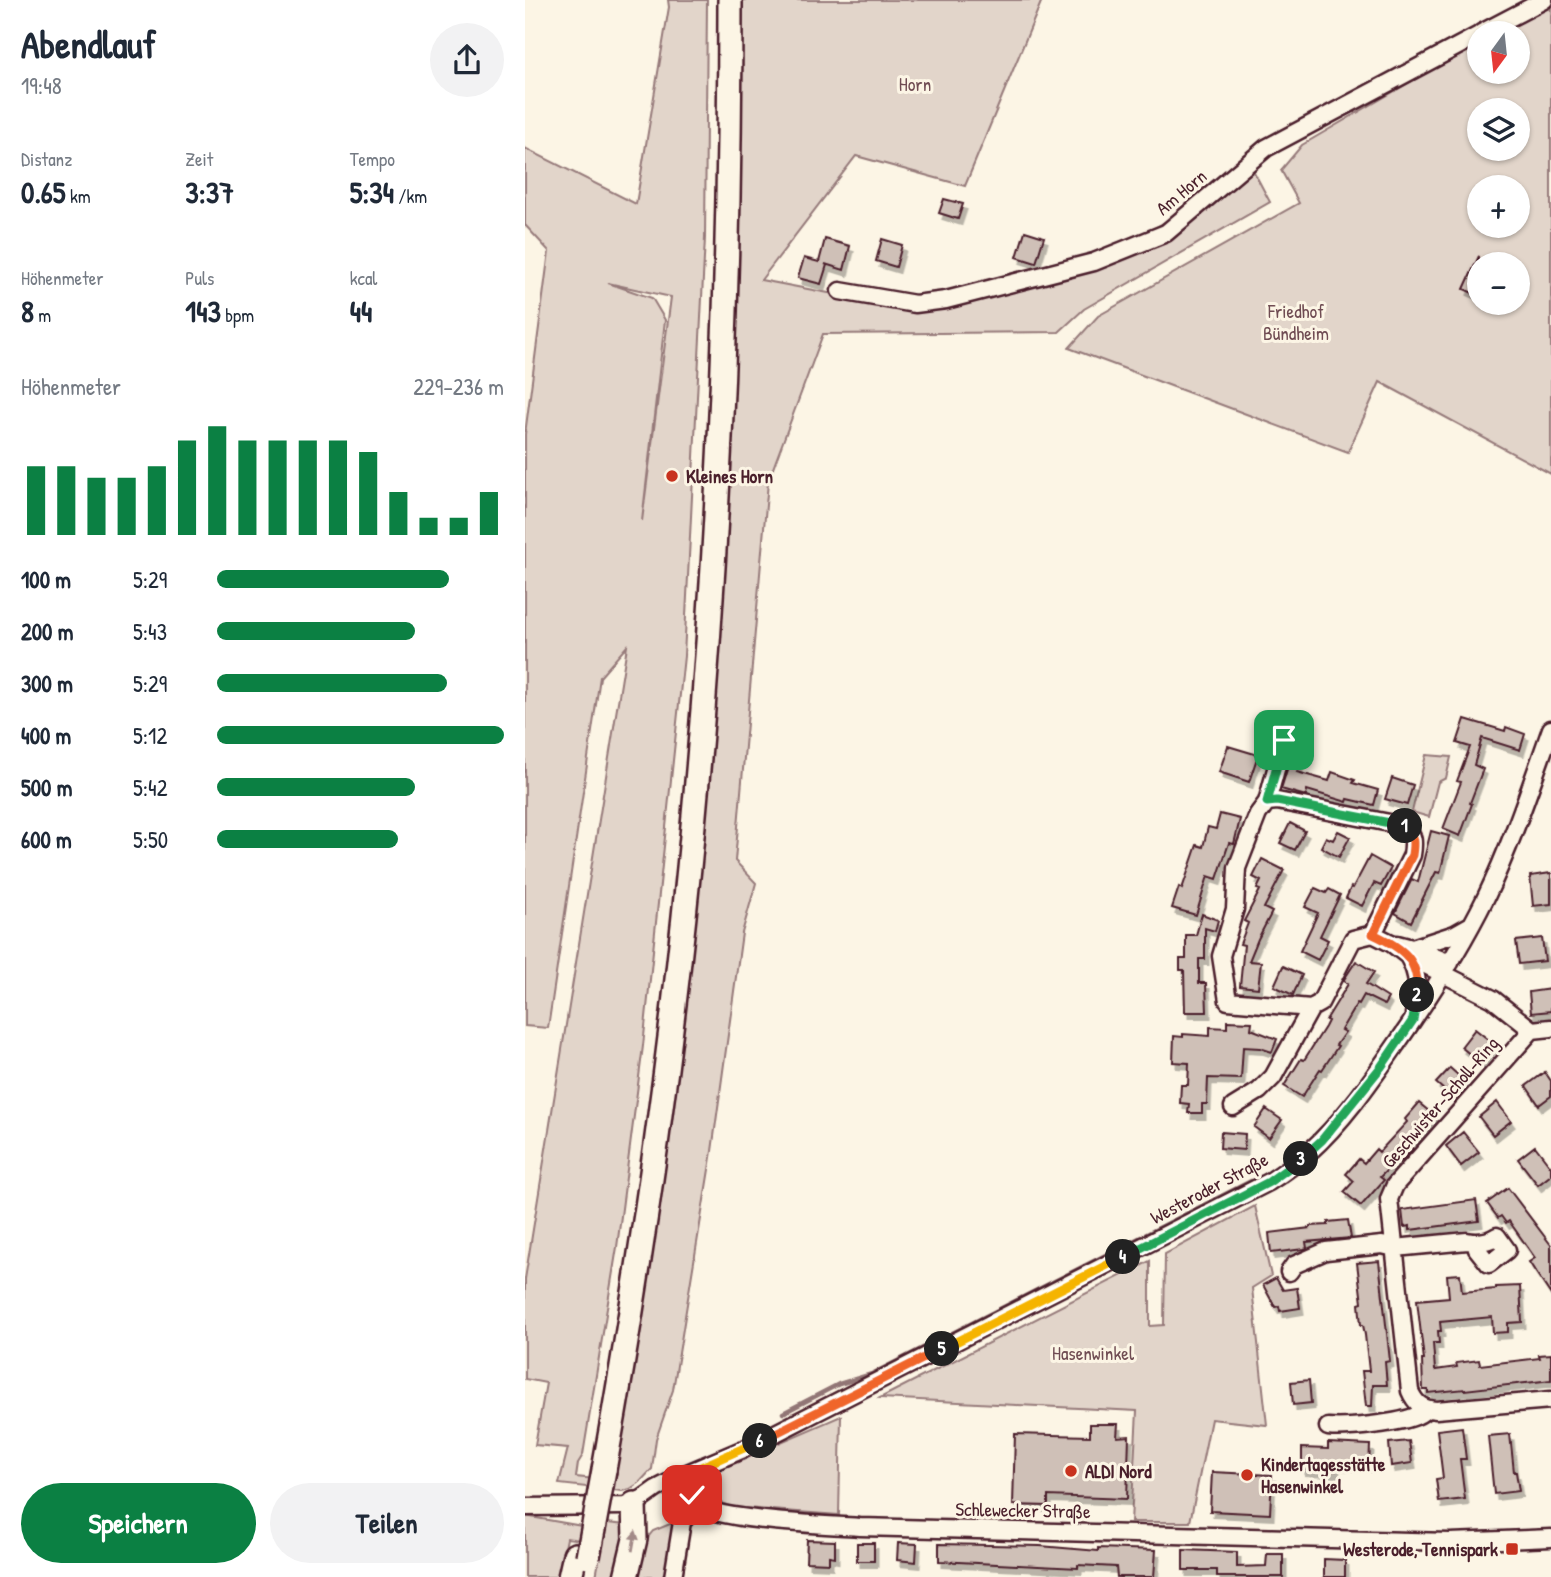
<!DOCTYPE html>
<html lang="de">
<meta charset="utf-8">
<style>
body{margin:0;font-family:"Patrick Hand",sans-serif;background:#f2f2f3;color:#1f2937;height:100vh;display:flex;flex-direction:column;font-size:26px;white-space:nowrap}
*{box-sizing:border-box;margin:0}
p{font-size:23px;color:#747a83}
.icon{flex:none;width:38px;height:38px;fill:none;stroke:currentColor;stroke-width:2;stroke-linecap:round;stroke-linejoin:round}
.map{position:relative;flex:1;overflow:hidden}
.details{display:flex;flex-direction:column;background:#fff;width:525px}
.details>*{flex:none}
.needle{width:46px;rotate:195deg}
.controls{position:absolute;left:942px;top:21px;display:grid;gap:14px}
.controls a{display:grid;place-items:center;width:63px;height:63px;border-radius:50%;background:#fff;box-shadow:0 2px 5px #0004;font-size:35px}
.pin{position:absolute;display:grid;place-items:center;width:60px;height:60px;color:#fff;margin:-30px;border-radius:14px;box-shadow:0 4px 10px #0006}
.km{position:absolute;width:35px;height:35px;margin:-18px;border-radius:50%;background:#222;color:#fff;font-size:19px;line-height:35px;text-align:center}
.round{display:grid;place-items:center;flex:none;width:74px;height:74px;border-radius:37px;background:#f2f2f3}
.overview{display:flex;align-items:center;justify-content:space-between;height:119px;padding:0 21px}
h1{font-size:38px;font-weight:700;line-height:52px}
.stats{display:grid;grid-template-columns:repeat(3,1fr);gap:10px;height:119px;padding:7px 21px}
.stats div{display:grid;align-content:center}
.stats b{font-size:30px;font-weight:700}
.stats small{font-size:19px;font-weight:400}
.stats p{font-size:19px}
.chart{height:196px;padding:14px 21px}
.chart p{display:flex;justify-content:space-between}
.chart svg{width:100%;height:126px;margin-top:7px;stroke:#0b8043;stroke-width:6}
.action{display:flex;gap:14px;margin-top:auto;padding:14px 21px}
.action a{flex:1;height:80px;border-radius:42px;background:#0b8043;color:#fff;font-size:28px;font-weight:700;line-height:80px;text-align:center}
.action a+a{background:#f2f2f3;color:#1f2937}
ul{padding:0 21px;list-style:none;font-size:23px}
li{display:grid;grid-template-columns:112px 84px 1fr;align-items:center;height:52px}
li i{height:18px;border-radius:9px;background:#0b8043}
main{display:flex;flex:1;min-height:0}
.map>svg:first-child{display:block}
.green{fill:#e2d5ca;stroke:#967a7a;stroke-width:2;fill-rule:evenodd}
.lines{fill:none;stroke-linecap:round;stroke-linejoin:round}
.stream{stroke:#917474;stroke-width:4.5}
.building{fill:#cfc0b7;stroke:#4a1f2b;stroke-width:2;filter:url(#shadow)}
.minor-casing{stroke:#4a1f2b;stroke-width:21}
.highway-casing{stroke:#4a1f2b;stroke-width:28}
.minor{stroke:#fcf5e5;stroke-width:16}
.highway{stroke:#fcf5e5;stroke-width:23}
.highway-bridge-casing{stroke:#4a1f2b;stroke-width:28;stroke-linecap:butt}
.highway-bridge{stroke:#fcf5e5;stroke-width:23}
.oneway{fill:#a38a88}
.split-1-casing{stroke:#fff;stroke-width:14}
.split-2-casing{stroke:#fff;stroke-width:14}
.split-3-casing{stroke:#fff;stroke-width:14}
.split-4-casing{stroke:#fff;stroke-width:14}
.split-5-casing{stroke:#fff;stroke-width:14}
.split-6-casing{stroke:#fff;stroke-width:14}
.split-7-casing{stroke:#fff;stroke-width:14}
.split-1{stroke:#22a559;stroke-width:9}
.split-2{stroke:#f0652b;stroke-width:9}
.split-3{stroke:#22a559;stroke-width:9}
.split-4{stroke:#22a559;stroke-width:9}
.split-5{stroke:#f5b400;stroke-width:9}
.split-6{stroke:#f0652b;stroke-width:9}
.split-7{stroke:#f5b400;stroke-width:9}
.poi-dot{fill:#c8321e;stroke:#fcf5e5;stroke-width:2.5}
.labels{text-anchor:middle;dominant-baseline:central;stroke-width:6;stroke-linejoin:round;paint-order:stroke}
.park-label{font-size:19px;fill:#704c53;stroke:#fcf5e5}
.street-label{font-size:19px;fill:#4a1f2b;stroke:#fcf5e5}
.poi-label{font-size:19px;font-weight:bold;fill:#4a1f2b;stroke:#fcf5e5;text-anchor:start}
</style>
<main>
<section class="details">
<div class="overview"><div><h1>Abendlauf</h1><p>19:48</p></div><a class="round"><svg class="icon" aria-label="share" viewBox="0 0 24 24"><path d="M12 15V3M7 8l5-5 5 5M5 13v7h14v-7"/></svg></a></div>
<div class="stats">
<div><p>Distanz</p><b>0.65<small> km</small></b></div>
<div><p>Zeit</p><b>3:37</b></div>
<div><p>Tempo</p><b>5:34<small> /km</small></b></div>
</div>
<div class="stats">
<div><p>Höhenmeter</p><b>8<small> m</small></b></div>
<div><p>Puls</p><b>143<small> bpm</small></b></div>
<div><p>kcal</p><b>44</b></div>
</div>
<div class="chart"><p><span>Höhenmeter</span>229–236 m</p>
<svg viewBox="0 0 160 44" preserveAspectRatio="none"><path d="M5 44V20M15 44V20M25 44V24M35 44V24M45 44V20M55 44V11M65 44V6M75 44V11M85 44V11M95 44V11M105 44V11M115 44V15M125 44V29M135 44V38M145 44V38M155 44V29"/></svg>
</div>
<ul>
<li><b>100 m</b>5:29<i style="width:81%"></i></li>
<li><b>200 m</b>5:43<i style="width:69%"></i></li>
<li><b>300 m</b>5:29<i style="width:80%"></i></li>
<li><b>400 m</b>5:12<i style="width:100%"></i></li>
<li><b>500 m</b>5:42<i style="width:69%"></i></li>
<li><b>600 m</b>5:50<i style="width:63%"></i></li>
</ul>
<div class="action"><a>Speichern</a><a>Teilen</a></div>
</section>
<div class="map">
<svg width="1026" height="1577" viewBox="0 0 1026 1577">
<defs>
<filter id="shadow"><feDropShadow dx="3.5" dy="6" stdDeviation="0" flood-color="#0004"/></filter>
</defs>
<rect width="100%" height="100%" fill="#fcf5e5"/>
<filter id="ink" filterUnits="userSpaceOnUse"><feTurbulence type="fractalNoise" baseFrequency=".0143" numOctaves="2"/><feDisplacementMap in="SourceGraphic" scale="14" xChannelSelector="R" yChannelSelector="G"/><feConvolveMatrix kernelMatrix="1 2 1 2 8 2 1 2 1" color-interpolation-filters="sRGB"/></filter>
<g filter="url(#ink)">
<path class="green" d="M 143,0 L 182,0 L 180,238 L 159,656 L 118,1046 L 92,1247 L 58,1455 L 53,1463 L 51,1477 L 90,1481 L 92,1470 L 89,1458 L 164,957 L 198,593 L 208,324 L 214,0 L 517,0 L 440,186 L 331,156 L 236,280 L 392,310 L 601,245 L 728,170 L 745,202 L 559,309 L 534,332 L 298,334 L 243,482 L 210,861 L 231,883 L 217,933 L 187,1151 L 148,1390 L 131,1439 L 127,1469 L 114,1483 L 105,1489 L 97,1491 L 34,1484 L 43,1448 L 10,1445 L 21,1383 L 0,1379 L 0,1279 L 102,646 L 75,677 L 23,1028 L 0,1026 L 0,434 L 24,251 L 0,225 L 0,148 L 111,204 L 144,7 ZM 83,283 L 146,297 L 117,521 L 140,320 L 127,298 Z
M 1026,0 L 1026,474 L 855,382 L 823,452 L 544,348 L 573,316 L 774,203 L 756,170 L 777,145 L 954,42 L 954,72 L 992,72 L 992,33 L 969,33 ZM 954,110 L 992,110 L 992,149 L 954,149 ZM 954,187 L 992,187 L 992,226 L 954,226 ZM 954,264 L 992,264 L 992,303 L 954,303 Z
M 901,755 L 926,757 L 921,778 L 913,782 L 904,817 L 887,812 Z
M 730,1206 L 746,1276 L 727,1288 L 742,1425 L 686,1419 L 665,1522 L 606,1522 L 612,1411 L 355,1398 L 625,1261 L 625,1326 L 639,1325 L 640,1254 Z
M 316,1416 L 314,1515 L 207,1507 L 186,1499 L 181,1488 L 182,1479 L 187,1472 Z
M 0,1516 L 80,1530 L 82,1523 L 101,1525 L 91,1577 L 71,1577 L 77,1543 L 42,1538 L 34,1577 L 0,1577 Z
M 145,1524 L 149,1524 L 143,1577 L 112,1577 L 124,1536 L 128,1531 Z"/>
<g class="lines">
<path class="stream" d="M 258,1413 L 314,1384 L 347,1374 L 726,1181"/>
</g>
<path class="building" d="M 419,199 L 438,204 L 433,219 L 414,213 Z
M 500,231 L 519,237 L 511,263 L 492,257 Z
M 300,239 L 325,246 L 319,270 L 300,264 L 302,265 L 296,284 L 273,278 L 279,258 L 294,262 Z
M 357,239 L 377,245 L 371,267 L 351,261 Z
M 954,256 L 954,296 L 939,289 Z
M 940,719 L 980,731 L 981,727 L 1000,734 L 995,750 L 957,738 L 949,765 L 958,769 L 945,803 L 947,804 L 935,836 L 918,829 L 936,782 L 932,781 L 945,747 L 932,743 Z
M 703,746 L 733,755 L 724,782 L 694,772 Z
M 764,763 L 774,766 L 772,772 L 804,781 L 807,772 L 830,780 L 828,783 L 853,790 L 849,805 L 823,799 L 822,802 L 782,790 L 781,796 L 756,789 Z
M 867,778 L 888,785 L 882,805 L 860,799 Z
M 695,814 L 715,819 L 709,844 L 704,843 L 692,879 L 683,876 L 671,915 L 647,908 L 654,887 L 657,889 L 672,845 L 678,847 L 683,827 L 691,829 Z
M 765,823 L 780,831 L 770,850 L 755,843 Z
M 813,831 L 825,837 L 814,857 L 796,847 L 801,837 L 808,840 Z
M 906,831 L 924,836 L 915,873 L 911,872 L 886,922 L 870,913 L 887,879 L 893,882 Z
M 845,856 L 866,868 L 856,886 L 849,883 L 837,906 L 821,898 L 826,887 L 828,888 Z
M 737,859 L 759,870 L 739,908 L 747,912 L 733,939 L 724,961 L 736,962 L 733,988 L 715,986 L 719,945 L 715,944 L 723,923 L 719,921 L 735,890 L 732,889 L 736,881 L 728,877 Z
M 1026,873 L 1026,904 L 1008,906 L 1005,876 Z
M 790,888 L 801,893 L 804,889 L 815,895 L 795,936 L 803,940 L 793,960 L 775,951 L 793,913 L 780,907 Z
M 677,914 L 693,920 L 690,931 L 680,928 L 680,959 L 674,959 L 674,983 L 681,983 L 682,1012 L 660,1012 L 659,970 L 655,970 L 655,959 L 661,959 L 661,935 L 671,935 Z
M 1017,938 L 1020,961 L 994,964 L 991,941 Z
M 831,961 L 849,972 L 841,984 L 863,998 L 859,1005 L 839,995 L 834,1004 L 832,1003 L 816,1030 L 820,1032 L 811,1045 L 813,1046 L 797,1070 L 795,1069 L 777,1097 L 759,1086 L 776,1059 L 779,1060 L 800,1027 L 803,1021 L 801,1020 L 823,984 L 818,981 Z
M 758,966 L 777,975 L 768,995 L 749,986 Z
M 1026,989 L 1026,1011 L 1006,1013 L 1004,992 Z
M 702,1021 L 727,1022 L 726,1029 L 752,1039 L 747,1052 L 735,1048 L 718,1047 L 716,1079 L 683,1078 L 682,1104 L 677,1104 L 677,1113 L 663,1113 L 664,1104 L 655,1103 L 656,1085 L 663,1085 L 664,1063 L 648,1062 L 649,1036 L 658,1037 L 658,1034 L 685,1036 L 685,1027 L 702,1028 Z
M 950,1029 L 969,1044 L 955,1062 L 936,1047 Z
M 925,1068 L 942,1083 L 928,1098 L 911,1083 Z
M 1020,1072 L 1026,1081 L 1026,1096 L 1014,1105 L 1001,1086 Z
M 972,1102 L 986,1121 L 968,1135 L 954,1117 Z
M 894,1103 L 911,1117 L 886,1147 L 888,1149 L 874,1163 L 871,1161 L 855,1177 L 859,1180 L 836,1206 L 819,1192 L 829,1181 L 821,1174 L 834,1159 L 839,1163 L 851,1149 L 854,1152 L 882,1122 L 880,1119 Z
M 741,1109 L 757,1120 L 744,1138 L 729,1127 Z
M 696,1132 L 720,1134 L 719,1150 L 695,1148 Z
M 938,1132 L 954,1152 L 936,1166 L 921,1146 Z
M 1010,1146 L 1026,1167 L 1026,1175 L 1013,1185 L 993,1159 Z
M 983,1188 L 1026,1245 L 1026,1295 L 1004,1262 L 1010,1258 L 984,1221 L 981,1223 L 976,1216 L 973,1218 L 962,1203 Z
M 951,1200 L 954,1221 L 885,1230 L 885,1226 L 879,1227 L 877,1210 Z
M 823,1220 L 826,1238 L 781,1242 L 782,1248 L 779,1249 L 746,1253 L 744,1233 L 785,1228 L 785,1226 L 803,1225 L 803,1222 Z
M 854,1261 L 865,1361 L 860,1362 L 862,1385 L 848,1385 L 847,1406 L 841,1406 L 837,1371 L 844,1371 L 840,1335 L 838,1325 L 836,1325 L 834,1304 L 837,1303 L 832,1263 Z
M 935,1274 L 937,1292 L 971,1289 L 971,1287 L 995,1286 L 997,1322 L 983,1323 L 983,1332 L 968,1333 L 967,1317 L 915,1322 L 916,1331 L 913,1331 L 914,1343 L 908,1343 L 910,1370 L 932,1367 L 931,1363 L 954,1360 L 955,1365 L 1015,1358 L 1014,1355 L 1026,1354 L 1026,1380 L 940,1390 L 940,1389 L 903,1393 L 903,1390 L 898,1390 L 897,1360 L 899,1360 L 892,1300 L 924,1297 L 922,1275 Z
M 751,1278 L 758,1290 L 772,1288 L 775,1308 L 755,1311 L 754,1306 L 750,1307 L 738,1285 Z
M 784,1380 L 786,1403 L 768,1405 L 766,1382 Z
M 565,1424 L 593,1424 L 592,1437 L 604,1436 L 602,1499 L 523,1496 L 523,1506 L 488,1505 L 490,1434 L 565,1436 Z
M 937,1427 L 941,1459 L 935,1459 L 940,1499 L 914,1502 L 911,1479 L 918,1478 L 912,1430 Z
M 985,1434 L 989,1472 L 991,1472 L 994,1491 L 969,1494 L 963,1436 Z
M 884,1441 L 887,1463 L 866,1466 L 864,1443 Z
M 803,1443 L 845,1445 L 844,1466 L 811,1464 L 810,1471 L 777,1470 L 777,1448 L 803,1449 Z
M 687,1472 L 747,1475 L 745,1514 L 685,1511 Z
M 282,1540 L 310,1541 L 310,1557 L 304,1556 L 304,1563 L 281,1562 Z
M 332,1543 L 349,1543 L 349,1561 L 332,1561 Z
M 373,1543 L 392,1544 L 391,1562 L 372,1560 Z
M 414,1544 L 515,1546 L 573,1551 L 573,1548 L 631,1550 L 629,1577 L 592,1577 L 591,1567 L 553,1565 L 553,1568 L 414,1561 Z
M 658,1550 L 712,1552 L 712,1567 L 741,1566 L 742,1554 L 758,1554 L 758,1577 L 692,1577 L 692,1570 L 658,1570 Z
M 799,1559 L 820,1560 L 820,1577 L 799,1577 Z"/>
<g class="lines">
<g class="minor-casing">
<path id="minor" d="M 956,33 L 1019,0
M 315,291 L 390,304 L 421,300 L 569,262 L 641,233 L 741,148 L 954,35
M 742,802 L 759,740
M 848,934 L 887,855 C 889,842 889,836 880,826 L 752,801 L 742,802 L 733,814 L 712,868 L 710,909 L 696,956 L 703,1001 L 786,1008 L 795,1003 L 828,939 L 848,934 L 866,943 L 883,956 L 968,999 L 1007,1030
M 872,944 L 887,948 L 930,934 L 946,925
M 887,948 L 925,963
M 883,956 C 895,977 893,991 889,1014
M 1026,1028 L 1007,1030 L 870,1185 L 864,1199 L 885,1391 C 890,1403 897,1409 911,1410 L 1026,1400
M 708,1107 L 734,1091 L 748,1077 L 786,1008
M 764,1272 L 769,1265 L 801,1251 L 857,1245 L 870,1248 L 942,1241 C 952,1243 963,1242 972,1236 L 982,1250 L 964,1264 L 952,1249 L 950,1242
M 803,1427 C 821,1429 877,1423 893,1415 C 896,1414 899,1411 902,1409
M 160,1474 C 163,1484 166,1496 173,1504 C 189,1521 307,1525 335,1527 L 925,1542 L 1026,1538
M 0,1507 L 100,1506 L 117,1499 L 131,1489 L 160,1474 L 219,1449 L 744,1182 C 758,1173 771,1164 783,1153 C 818,1122 846,1081 873,1042 C 905,996 936,948 961,897 C 987,843 1006,785 1026,729
M 148,1577 L 157,1522 L 173,1504"/>
</g>
<g class="highway-casing">
<path id="highway" d="M 79,1470 C 118,1253 149,1035 169,815 C 194,544 205,272 205,0
M 45,1577 L 50,1555
M 101,1577 L 110,1539 L 109,1504"/>
</g>
<use href="#minor" class="minor"/>
<use href="#highway" class="highway"/>
<g class="highway-bridge-casing">
<path id="highway-bridge" d="M 63,1557 L 79,1470"/>
</g>
<use href="#highway-bridge" class="highway-bridge"/>
</g>
<defs><path id="oneway-solid" d="M-6-.8H1V-3.2L6.5 0L1 3.2V.8H-6Z" transform="scale(1.75)"/></defs>
<use class="oneway" href="#oneway-solid" transform="translate(109 1541) rotate(-80)"/>
</g>
<g class="lines" filter="url(#ink)">
<g class="split-1-casing">
<path id="split-1" d="M 759,740 L 742,802 L 752,801 L 880,826"/>
</g>
<g class="split-2-casing">
<path id="split-2" d="M 880,826 C 889,836 889,842 887,855 L 848,934 C 878,948 895,960 892,995"/>
</g>
<g class="split-3-casing">
<path id="split-3" d="M 776,1159 L 797,1140 L 856,1067 L 888,1020 L 892,995"/>
</g>
<g class="split-4-casing">
<path id="split-4" d="M 598,1257 L 744,1182 L 776,1159"/>
</g>
<g class="split-5-casing">
<path id="split-5" d="M 417,1349 L 598,1257"/>
</g>
<g class="split-6-casing">
<path id="split-6" d="M 235,1441 L 417,1349"/>
</g>
<g class="split-7-casing">
<path id="split-7" d="M 167,1495 L 160,1474 L 235,1441"/>
</g>
<use href="#split-1" class="split-1"/>
<use href="#split-2" class="split-2"/>
<use href="#split-3" class="split-3"/>
<use href="#split-4" class="split-4"/>
<use href="#split-5" class="split-5"/>
<use href="#split-6" class="split-6"/>
<use href="#split-7" class="split-7"/>
</g>
<g class="poi-dot">
<circle cx="147" cy="476" r="7"/>
<circle cx="546" cy="1471" r="7"/>
<circle cx="722" cy="1475" r="7"/>
<rect x="980" y="1542" width="14" height="14" rx="3.5"/>
</g>
<g class="labels">
<g class="park-label">
<text x="390" y="84">Horn</text>
<text x="771" y="311">Friedhof<tspan x="771" dy="22">Bündheim</tspan></text>
<text x="568" y="1353">Hasenwinkel</text>
</g>
<g class="street-label">
<text transform="translate(656 192) rotate(-40)">Am Horn</text>
<text transform="translate(915 1102) rotate(-49)">Geschwister-Scholl-Ring</text>
<text transform="translate(684 1188) rotate(-28)">Westeroder Straße</text>
<text transform="translate(498 1510) rotate(1)">Schlewecker Straße</text>
</g>
<g class="poi-label">
<text x="161" y="476">Kleines Horn</text>
<text x="736" y="1464">Kindertagesstätte<tspan x="736" dy="22">Hasenwinkel</tspan></text>
<text x="560" y="1471">ALDI Nord</text>
<text x="973" y="1549" text-anchor="end">Westerode, Tennispark</text>
</g>
</g>
</svg>
<div class="controls">
<a><svg class="needle" viewBox="-14 -14 28 28"><path d="M0-13l5 13h-10z" fill="#e53935"/><path d="M0 13l5-13h-10z" fill="#747a83"/></svg></a>
<a><svg class="icon" aria-label="layers" viewBox="0 0 24 24"><path d="M12 4l9 5-9 5-9-5zM3 14l9 5 9-5"/></svg></a>
<a>+</a>
<a>−</a>
</div>
<div class="pin" style="left:759px;top:740px;background:#1e9e55"><svg class="icon" aria-label="arrive" viewBox="0 0 24 24"><path d="M6 21V4h12l-3 4 3 4H6"/></svg></div>
<div class="pin" style="left:167px;top:1495px;background:#d93025"><svg class="icon" aria-label="check" viewBox="0 0 24 24"><path d="M5 12l5 5 9-10"/></svg></div>
<b class="km" style="left:880px;top:826px">1</b>
<b class="km" style="left:892px;top:995px">2</b>
<b class="km" style="left:776px;top:1159px">3</b>
<b class="km" style="left:598px;top:1257px">4</b>
<b class="km" style="left:417px;top:1349px">5</b>
<b class="km" style="left:235px;top:1441px">6</b>
</div>
</main>
